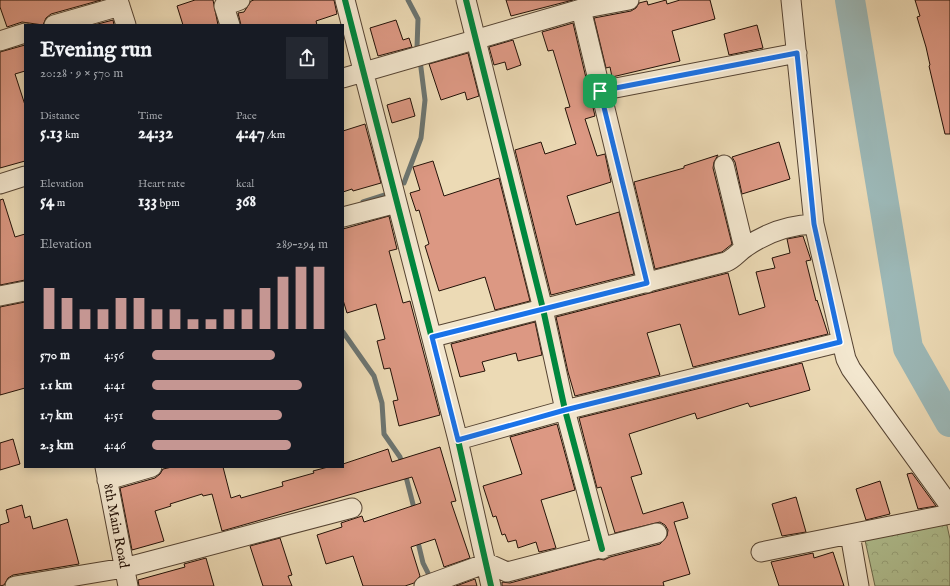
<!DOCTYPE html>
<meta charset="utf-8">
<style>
body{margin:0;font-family:"IM FELL English",serif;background:#242831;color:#f1f3f6;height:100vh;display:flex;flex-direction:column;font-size:15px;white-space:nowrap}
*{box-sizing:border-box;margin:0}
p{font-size:13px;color:#9ea1a6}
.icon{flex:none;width:22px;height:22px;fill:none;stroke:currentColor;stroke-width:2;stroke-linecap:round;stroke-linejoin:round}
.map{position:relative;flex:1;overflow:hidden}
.drawer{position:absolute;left:24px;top:24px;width:320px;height:444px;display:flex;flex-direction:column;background:#171b24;border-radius:0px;box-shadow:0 2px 10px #0003}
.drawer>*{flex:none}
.pin{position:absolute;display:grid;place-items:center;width:34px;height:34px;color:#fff;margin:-17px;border-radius:8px;box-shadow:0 2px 6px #0006}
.round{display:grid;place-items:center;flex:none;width:42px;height:42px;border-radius:0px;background:#242831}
.head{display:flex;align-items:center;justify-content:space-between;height:68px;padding:0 16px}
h1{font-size:22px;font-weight:700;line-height:30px}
.figures{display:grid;grid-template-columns:repeat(3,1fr);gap:6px;height:68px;padding:4px 16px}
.figures div{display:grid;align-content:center}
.figures b{font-size:17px;font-weight:700}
.figures small{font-size:11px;font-weight:400}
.figures p{font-size:11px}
.chart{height:112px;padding:8px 16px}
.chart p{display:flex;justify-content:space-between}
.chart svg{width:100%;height:72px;margin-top:4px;stroke:#c59692;stroke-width:6}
ul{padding:0 16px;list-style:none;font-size:13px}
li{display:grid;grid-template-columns:64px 48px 1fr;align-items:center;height:30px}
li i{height:10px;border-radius:5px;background:#c59692}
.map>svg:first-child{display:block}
.park{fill:url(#park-crowns);stroke:#6a694c}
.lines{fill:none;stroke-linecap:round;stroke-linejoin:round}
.stream{stroke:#6c7571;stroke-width:5}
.river{stroke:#9cb8b7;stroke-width:30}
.building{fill:#dc9883;stroke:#231107}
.minor-casing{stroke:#554332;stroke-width:21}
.minor{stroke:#f3e7cf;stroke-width:19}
.cycleway-casing{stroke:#f3e7cf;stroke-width:8}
.cycleway{stroke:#00873e;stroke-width:6}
.route-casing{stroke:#fff;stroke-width:8}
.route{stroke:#1a73e8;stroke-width:5}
.labels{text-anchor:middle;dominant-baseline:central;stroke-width:4;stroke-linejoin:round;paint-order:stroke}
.street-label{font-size:14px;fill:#231107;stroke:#f3e7cf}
</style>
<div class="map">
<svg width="950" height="586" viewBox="0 0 950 586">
<defs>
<pattern id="park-crowns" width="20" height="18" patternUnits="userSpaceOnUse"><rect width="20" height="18" fill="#b1c192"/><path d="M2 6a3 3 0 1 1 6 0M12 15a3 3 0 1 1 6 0" fill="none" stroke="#98a57c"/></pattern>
</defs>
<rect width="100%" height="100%" fill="#ecdab5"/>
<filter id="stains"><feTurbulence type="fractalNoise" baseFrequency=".005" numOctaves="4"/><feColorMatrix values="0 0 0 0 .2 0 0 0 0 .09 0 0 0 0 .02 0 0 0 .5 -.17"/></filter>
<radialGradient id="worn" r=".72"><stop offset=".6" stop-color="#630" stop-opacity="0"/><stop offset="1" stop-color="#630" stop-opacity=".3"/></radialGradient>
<path class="park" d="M 946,521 L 950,539 L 950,586 L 875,586 L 865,540 Z"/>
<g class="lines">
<path class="stream" d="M 408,0 L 418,19 L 417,48
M 404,183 L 421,138 L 425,100 L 420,60
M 363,202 L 388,194
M 343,332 L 374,376 L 382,403 L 384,434 L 400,457 L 403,466
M 405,473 L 415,512
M 417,538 L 423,563 L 430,577"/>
<path class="river" d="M 850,0 L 908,348 L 950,422"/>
</g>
<path class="building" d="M 0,0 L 101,0 L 51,14 L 46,18 L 43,25 L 22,22 L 7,27 L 0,7 Z
M 195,0 L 213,0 L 218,25 L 183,25 L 177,6 Z
M 254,0 L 334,0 L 337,14 L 316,21 L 317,25 L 241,25 L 238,13 L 244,12 L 251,1 Z
M 506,0 L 573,0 L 511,16 Z
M 666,0 L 667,4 L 680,0 L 710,0 L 715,19 L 672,31 L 680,61 L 612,77 L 610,67 L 606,68 L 594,18 L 631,11 L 636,8 L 639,3 L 647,1 L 648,5 Z
M 915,0 L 950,0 L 950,134 L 945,134 L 929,66 L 930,65 L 926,47 L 917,17 L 920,16 Z
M 113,20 L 114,25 L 94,25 Z
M 396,20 L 403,40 L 409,38 L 412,47 L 378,56 L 370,28 Z
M 573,23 L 595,116 L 585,119 L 597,156 L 605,154 L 611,182 L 567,196 L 576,225 L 619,212 L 634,274 L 551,295 L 515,150 L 541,142 L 545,154 L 576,144 L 565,108 L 570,107 L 553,50 L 548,51 L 542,32 Z
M 757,25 L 763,48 L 729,55 L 724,34 Z
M 513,40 L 521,65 L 507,70 L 505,62 L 494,65 L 489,47 Z
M 25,45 L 25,71 L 15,74 L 25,105 L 25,161 L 0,168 L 0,52 Z
M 468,53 L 479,96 L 467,100 L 465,92 L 441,100 L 429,64 Z
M 410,98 L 415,116 L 392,123 L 387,105 Z
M 365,124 L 381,183 L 353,191 L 352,189 L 343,192 L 343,131 Z
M 779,142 L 790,179 L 742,194 L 735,162 L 732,157 Z
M 718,155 L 714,162 L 713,168 L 732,244 L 722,252 L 655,269 L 634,182 L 684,168 L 684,166 Z
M 433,161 L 444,196 L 499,178 L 530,301 L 495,310 L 485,277 L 439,291 L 425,246 L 429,244 L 419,210 L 416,211 L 410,193 L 420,190 L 413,167 Z
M 3,199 L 15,237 L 25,234 L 25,280 L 0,285 L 0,200 Z
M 389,216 L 397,249 L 389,251 L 403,303 L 410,301 L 440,415 L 399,426 L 393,401 L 398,400 L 390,368 L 384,369 L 377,341 L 385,339 L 376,304 L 347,313 L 343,300 L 343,229 Z
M 803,236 L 811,260 L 806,261 L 816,301 L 817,300 L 828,334 L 693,367 L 680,324 L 647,333 L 660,375 L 575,396 L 568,372 L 556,317 L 728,273 L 739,315 L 765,307 L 756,272 L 775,268 L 772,258 L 790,253 L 787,239 Z
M 25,302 L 25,388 L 0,395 L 0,307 Z
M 535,322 L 542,355 L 518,361 L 516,353 L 482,362 L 485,371 L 460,377 L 451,344 Z
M 802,363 L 810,390 L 750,407 L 748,403 L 697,419 L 695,413 L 629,434 L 642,474 L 631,477 L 643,514 L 683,502 L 688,518 L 674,522 L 690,574 L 663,582 L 664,586 L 502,586 L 502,582 L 510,583 L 599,559 L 604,560 L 610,557 L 660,544 L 667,536 L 668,530 L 665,525 L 660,522 L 615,533 L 601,487 L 597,488 L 579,418 Z
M 557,424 L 575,490 L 541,500 L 556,548 L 539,552 L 536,542 L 518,548 L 516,540 L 508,542 L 505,534 L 502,535 L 496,516 L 493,517 L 483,486 L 522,474 L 510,437 Z
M 13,439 L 20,464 L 0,470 L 0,443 Z
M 440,447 L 456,501 L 451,502 L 470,558 L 444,567 L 435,539 L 411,547 L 420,576 L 414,583 L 405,586 L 363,586 L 353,556 L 326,564 L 317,535 L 342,527 L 341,523 L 362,516 L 364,522 L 421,503 L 412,477 L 222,531 L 212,494 L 203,496 L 202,494 L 170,504 L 171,506 L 155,511 L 164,541 L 132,550 L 120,488 L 155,478 L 160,474 L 163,469 L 172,467 L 223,467 L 231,498 L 240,495 L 241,498 L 283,486 L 282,482 L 314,473 L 313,471 L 328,467 L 343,467 L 343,464 L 388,449 L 392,462 Z
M 912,473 L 936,506 L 918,509 L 907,474 Z
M 880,481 L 890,514 L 866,520 L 856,489 Z
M 796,497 L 806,532 L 782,536 L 772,504 Z
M 22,505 L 25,518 L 30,516 L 33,529 L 67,519 L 79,564 L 13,575 L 8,578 L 4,585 L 0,586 L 0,525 L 9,522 L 6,510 Z
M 280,538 L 292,575 L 288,576 L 292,586 L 263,586 L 250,546 Z
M 833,552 L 844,586 L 779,586 L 771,562 L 813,553 L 814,558 Z
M 206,558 L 214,586 L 139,586 L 138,580 L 185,567 L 184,564 Z
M 475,579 L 477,586 L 456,586 Z"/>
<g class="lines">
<g class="minor-casing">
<path id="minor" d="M 118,0 L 126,25
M 345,0 L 458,440 L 491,586
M 466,0 L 543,309 L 565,410 L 602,549
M 791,0 L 814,224 L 846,359 L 851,369 L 950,506
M 581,9 L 629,0
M 54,25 L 120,6
M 230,25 L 224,6 L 240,0
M 0,41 L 25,33
M 343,78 L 581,9 L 647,283
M 600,91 L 797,53
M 724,165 L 744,248
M 0,184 L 25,176
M 343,217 L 397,203
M 0,296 L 25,291
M 433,337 L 726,262 C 735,258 738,252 746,247 C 766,233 789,225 814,224
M 458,440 L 565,410 L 841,342
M 105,467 L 128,586
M 107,480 L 152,467
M 761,552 L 850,534
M 15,586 L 124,568 L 352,508
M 424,586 L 487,563 L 507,572 L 657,533
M 859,586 L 850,534 L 950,514"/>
</g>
<use href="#minor" class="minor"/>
<g class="cycleway-casing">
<path id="cycleway" d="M 345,0 L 458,440 L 491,586
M 466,0 L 543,309 L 565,410 L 602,549"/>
</g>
<use href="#cycleway" class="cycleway"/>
</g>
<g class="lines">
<g class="route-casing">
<path id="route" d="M 797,53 L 814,224 L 840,342 L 565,410 L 458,440 L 432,337 L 647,283 L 600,91 Z"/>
</g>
<use href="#route" class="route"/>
</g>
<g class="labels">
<g class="street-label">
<text transform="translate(116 526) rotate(79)">8th Main Road</text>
</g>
</g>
<rect width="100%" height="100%" filter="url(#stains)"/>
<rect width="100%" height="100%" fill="url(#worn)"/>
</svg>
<div class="pin" style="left:600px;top:91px;background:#1e9e55"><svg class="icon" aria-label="arrive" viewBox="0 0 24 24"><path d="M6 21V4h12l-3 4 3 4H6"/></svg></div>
<section class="drawer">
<div class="head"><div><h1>Evening run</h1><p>20:28 · 9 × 570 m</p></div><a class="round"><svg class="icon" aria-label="share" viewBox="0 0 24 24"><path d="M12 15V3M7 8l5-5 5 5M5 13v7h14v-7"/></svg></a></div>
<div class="figures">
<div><p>Distance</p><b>5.13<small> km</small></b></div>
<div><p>Time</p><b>24:32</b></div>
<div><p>Pace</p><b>4:47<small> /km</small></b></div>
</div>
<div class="figures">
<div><p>Elevation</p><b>54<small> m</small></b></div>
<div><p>Heart rate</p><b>133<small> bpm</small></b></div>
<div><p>kcal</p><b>368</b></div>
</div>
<div class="chart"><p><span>Elevation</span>289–294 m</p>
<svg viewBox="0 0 160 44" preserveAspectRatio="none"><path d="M5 44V19M15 44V25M25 44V32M35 44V32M45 44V25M55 44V25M65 44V32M75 44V32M85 44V38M95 44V38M105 44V32M115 44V32M125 44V19M135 44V12M145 44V6M155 44V6"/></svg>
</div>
<ul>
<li><b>570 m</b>4:56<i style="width:70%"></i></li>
<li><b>1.1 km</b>4:41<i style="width:85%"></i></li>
<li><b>1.7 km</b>4:51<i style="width:74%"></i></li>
<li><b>2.3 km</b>4:46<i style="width:79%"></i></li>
</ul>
</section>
</div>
